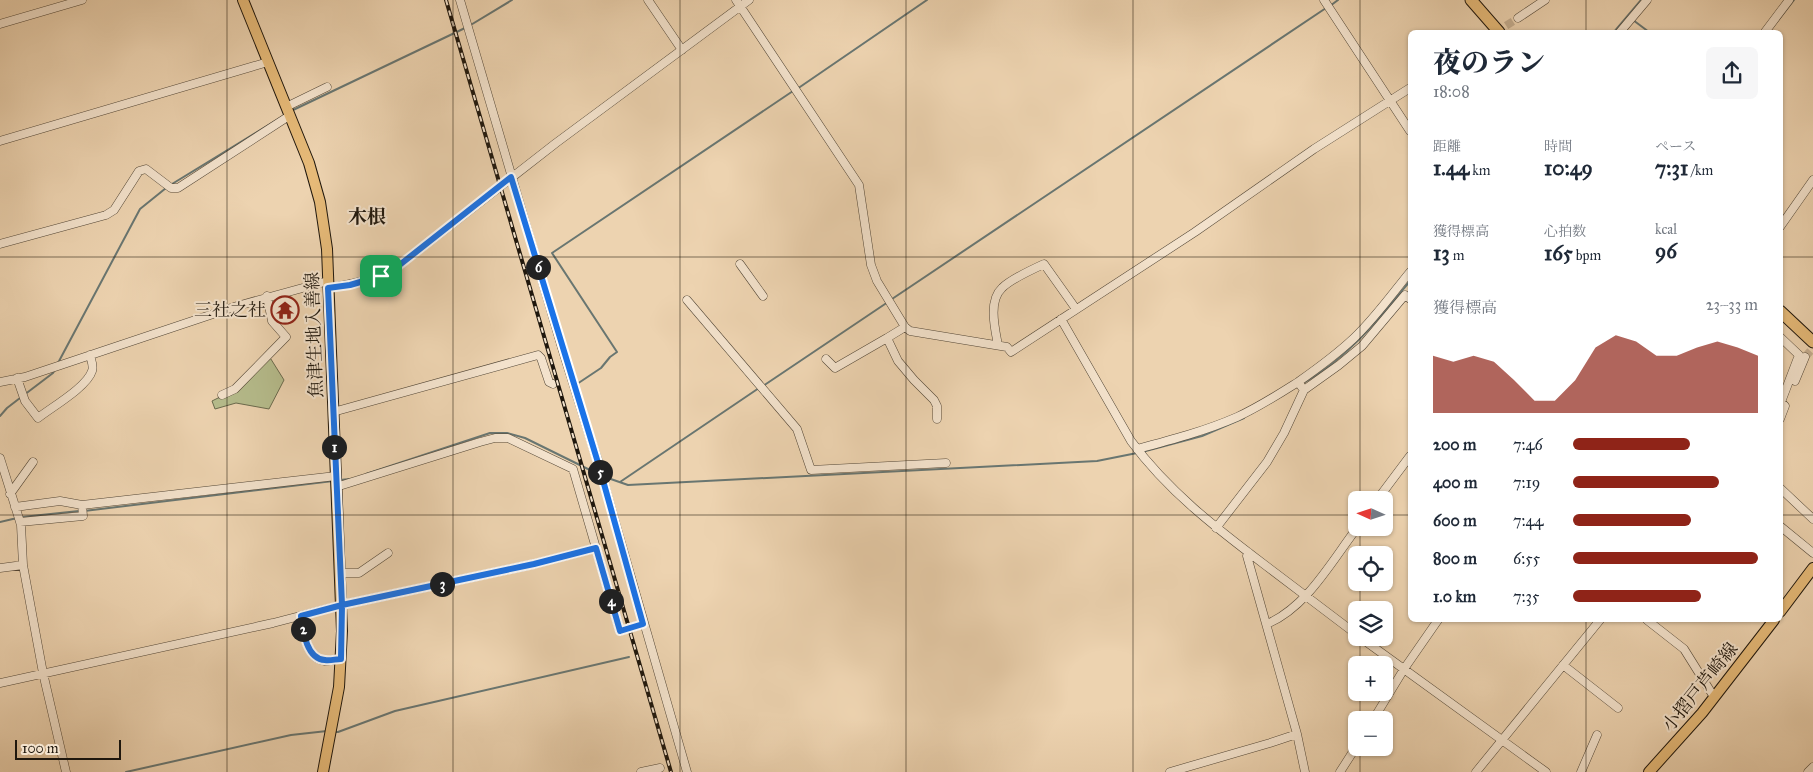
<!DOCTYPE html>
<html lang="ja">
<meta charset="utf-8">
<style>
body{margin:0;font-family:"IM FELL Great Primer","Noto Serif JP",serif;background:#f6f6f7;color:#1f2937;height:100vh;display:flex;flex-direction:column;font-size:19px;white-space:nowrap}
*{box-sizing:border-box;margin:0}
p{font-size:16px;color:#747a83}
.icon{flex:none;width:28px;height:28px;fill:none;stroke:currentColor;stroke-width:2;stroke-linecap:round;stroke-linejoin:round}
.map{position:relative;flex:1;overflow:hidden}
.panel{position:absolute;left:1408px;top:30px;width:375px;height:592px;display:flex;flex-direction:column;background:#fff;border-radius:8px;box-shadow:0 1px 4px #0004}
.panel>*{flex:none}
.needle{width:32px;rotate:273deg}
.fabs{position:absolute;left:1348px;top:491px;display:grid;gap:10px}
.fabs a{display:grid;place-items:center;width:45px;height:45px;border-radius:8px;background:#fff;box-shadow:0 1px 4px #0004;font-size:25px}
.scale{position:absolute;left:15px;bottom:12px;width:106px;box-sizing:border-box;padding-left:5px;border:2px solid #1f170d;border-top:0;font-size:14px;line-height:18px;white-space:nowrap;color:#1f170d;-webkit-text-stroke:4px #f3e2cc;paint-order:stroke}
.pin{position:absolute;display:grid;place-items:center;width:42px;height:42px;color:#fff;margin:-21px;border-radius:10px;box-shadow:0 2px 8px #0006}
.km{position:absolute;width:25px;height:25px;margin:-12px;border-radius:50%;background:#222;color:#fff;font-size:14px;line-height:25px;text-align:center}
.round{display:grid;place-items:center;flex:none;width:52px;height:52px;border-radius:8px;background:#f6f6f7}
.overview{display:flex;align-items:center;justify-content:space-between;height:85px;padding:0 25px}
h1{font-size:28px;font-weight:800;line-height:38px}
.figures{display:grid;grid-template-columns:repeat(3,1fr);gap:8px;height:85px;padding:5px 25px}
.figures div{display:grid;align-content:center}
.figures b{font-size:21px;font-weight:800}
.figures small{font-size:14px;font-weight:400}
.figures p{font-size:14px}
.chart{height:140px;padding:10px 25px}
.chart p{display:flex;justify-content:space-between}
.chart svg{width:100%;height:90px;margin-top:5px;fill:#8f2418;opacity:.7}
ul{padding:0 25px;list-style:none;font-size:16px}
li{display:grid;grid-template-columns:80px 60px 1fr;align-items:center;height:38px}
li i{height:12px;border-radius:6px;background:#8f2418}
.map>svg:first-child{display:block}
.green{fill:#b6bd8d;stroke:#6a6a4d}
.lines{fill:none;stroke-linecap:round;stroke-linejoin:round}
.stream{stroke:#697671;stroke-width:2}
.minor-tunnel{stroke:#c4ad8f;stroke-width:8;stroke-dasharray:8 4;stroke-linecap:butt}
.minor-casing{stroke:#524636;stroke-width:9}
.major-casing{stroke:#1f170d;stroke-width:12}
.highway-casing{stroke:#1f170d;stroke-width:13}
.minor{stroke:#f3e2cc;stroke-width:8}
.major{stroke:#e6ba78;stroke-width:10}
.highway{stroke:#e6ba78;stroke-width:11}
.rail-casing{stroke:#1f170d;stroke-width:4}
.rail{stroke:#f3e2cc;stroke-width:2;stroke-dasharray:5.5;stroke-linecap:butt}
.route-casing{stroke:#fff;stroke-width:10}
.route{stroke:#1a73e8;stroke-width:6}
.grid{fill:none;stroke:#1f170d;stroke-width:1;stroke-opacity:0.55}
.labels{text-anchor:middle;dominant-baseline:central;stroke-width:4;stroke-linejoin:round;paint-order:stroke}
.poi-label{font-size:18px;fill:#1f170d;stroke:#f3e2cc;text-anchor:end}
.street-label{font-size:18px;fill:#1f170d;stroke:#f3e2cc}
.neighbourhood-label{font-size:19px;font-weight:bold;fill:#1f170d;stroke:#f3e2cc}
</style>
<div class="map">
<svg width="1813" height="772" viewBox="0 0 1813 772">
<rect width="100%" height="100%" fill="#edd3b0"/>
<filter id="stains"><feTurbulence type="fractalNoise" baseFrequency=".004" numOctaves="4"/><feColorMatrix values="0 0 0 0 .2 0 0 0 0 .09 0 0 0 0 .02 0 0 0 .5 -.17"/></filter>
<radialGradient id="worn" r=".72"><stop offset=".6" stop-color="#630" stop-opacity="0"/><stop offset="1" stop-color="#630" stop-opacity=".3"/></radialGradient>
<path class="green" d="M 269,356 L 284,380 L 269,409 L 236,403 L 215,409 L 212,401 L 220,397 Z"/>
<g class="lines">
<path class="stream" d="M 1330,6 L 1338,0
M 1633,20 L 1649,32
M 469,26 L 512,0
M 1614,32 L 1641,0
M 1769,32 L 1794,0
M 797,89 L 927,0
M 291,111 L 465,28
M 172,184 L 285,115
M 892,299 L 1326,8
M 58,363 L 140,209 L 166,188
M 577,384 L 601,368 L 610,357 L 617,352 L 552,253 L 793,91
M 1302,384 C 1348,358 1377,321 1410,281
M 763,386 L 888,302
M 24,395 L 53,373 L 55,370
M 0,416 L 7,408 L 20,398
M 590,426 L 607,476
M 1142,452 L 1202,436 L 1244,418
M 366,474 L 490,433 L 507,433 L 525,438 L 598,474
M 605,477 L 628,485 L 1097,461 L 1137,453
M 340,480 L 350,479
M 620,482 L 759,388
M 84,511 L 333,481
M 22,517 L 79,511
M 0,522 L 17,518
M 334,732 L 338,732 L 395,711 L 629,657
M 126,772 L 291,735 L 327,731"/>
<path class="minor-tunnel" d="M 1496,32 L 1518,18
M 1805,357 L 1813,348"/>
<g class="minor-casing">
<path id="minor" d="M 460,0 L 562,348 L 599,466 L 687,772
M 648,0 L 682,50
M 736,0 L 859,185 L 871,265 L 877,281 L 905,327 L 910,331 L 1007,347 L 1011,352 L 1195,232 L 1314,149 L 1410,88
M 1324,0 L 1410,131
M 1518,18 L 1545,0
M 0,24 L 82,0
M 1620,32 L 1647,0
M 1765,32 L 1789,0
M 286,107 L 327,87
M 0,141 L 268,62
M 1780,227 L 1813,180
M 0,244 L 106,215 L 114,210 L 139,171 L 146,169 L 171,188 L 178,188 L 289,116
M 740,264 L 763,296
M 1410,272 C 1392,294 1375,318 1354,338 C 1337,354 1318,368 1298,382 L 1304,390 L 1339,365 L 1362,346 L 1405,295 L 1410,299
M 328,288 C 353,284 375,279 397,267 L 556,143 L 749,0
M 687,300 L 797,429 L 811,470 L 946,463
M 1061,319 L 1131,441 C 1168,491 1216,528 1265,565 C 1295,588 1326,611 1356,634
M 905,327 L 887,338 L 898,361 L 914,380 L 934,400 L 937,406 L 937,419
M 1780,337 L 1799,355 L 1781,402 L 1785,406 L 1780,419
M 998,345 C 995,329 988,301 1002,288 C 1010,280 1033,269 1044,264 L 1076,309
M 826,359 L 835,368 L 887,338
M 17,378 L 25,401 L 38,418 C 52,407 87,387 92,371 C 94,366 91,360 90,355
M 1795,381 L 1805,357
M 0,382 L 25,377 L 237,306 L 328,281
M 222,395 L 235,389 L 286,337 L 272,321 L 267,296
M 333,412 L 538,355 L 541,358 L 549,382 L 553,384
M 1137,449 C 1171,440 1205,431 1237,417 C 1259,407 1279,394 1298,382
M 0,458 L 21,525 L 23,565 L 43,673 L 66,772
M 1780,488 L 1813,519
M 10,494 L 33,462
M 1377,500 L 1410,456
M 82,505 L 336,476
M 15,507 L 60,501 L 82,505 L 83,516 L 20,522
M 1780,526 L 1813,553
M 1216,528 L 1267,462 L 1284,433 L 1304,390
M 596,548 L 620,631 L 643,624
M 1248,552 L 1247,556 L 1297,734 L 1305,772
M 0,568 L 23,565
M 340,573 L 359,573 L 388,553
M 301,616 C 303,630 306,659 325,661 C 330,661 336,659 341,659
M 1647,620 L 1684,649 L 1714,697
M 1267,624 C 1307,607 1331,562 1357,528
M 1361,638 L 1546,772
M 1563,665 L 1618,708
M 0,683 L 273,623 L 342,605 L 534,564 L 596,548 L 573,469 L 508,438 L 495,438 L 480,442 L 336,487
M 1373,720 L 1404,669 L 1438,620
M 641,772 L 660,768
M 1170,772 L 1270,743 L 1297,734
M 1340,772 L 1356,747
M 1476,772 L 1600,620
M 1581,772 L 1597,735
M 1808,772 L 1813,767"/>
</g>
<g class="major-casing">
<path id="major" d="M 243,0 L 309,163 L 320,202 L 327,249 L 342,631 L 339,687 L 323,772
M 1780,612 L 1813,568
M 1649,772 L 1702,713 L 1774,620"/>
</g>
<g class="highway-casing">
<path id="highway" d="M 1471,0 L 1499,32
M 1780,311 L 1813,342"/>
</g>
<use href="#minor" class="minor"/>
<use href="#major" class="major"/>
<use href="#highway" class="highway"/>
<g class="rail-casing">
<path id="rail" d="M 446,0 L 671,772"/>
</g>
<use href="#rail" class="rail"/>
</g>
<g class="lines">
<g class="route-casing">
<path id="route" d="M 381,276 L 350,285 L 328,288 L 342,605 L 301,616 C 303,630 306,659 325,660 C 330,661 336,659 341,659 L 342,605 L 534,564 L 596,548 L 620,631 L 643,624 L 599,466 L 511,177 L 397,267 L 381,276"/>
</g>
<use href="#route" class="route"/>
</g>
<path class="grid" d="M 227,0 L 227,772M 453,0 L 453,772M 680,0 L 680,772M 906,0 L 906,772M 1133,0 L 1133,772M 1360,0 L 1360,500M 1586,0 L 1586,32M 0,257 L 1410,257M 1780,257 L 1813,257M 0,515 L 1356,515M 1384,515 L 1410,515M 1780,515 L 1813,515M 1360,528 L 1360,555M 1360,582 L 1360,610M 1586,620 L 1586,772M 1360,638 L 1360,665M 1360,692 L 1360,720M 1360,748 L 1360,772"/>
<defs>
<g id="temple-ring" transform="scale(1.4375)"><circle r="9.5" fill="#f3e2cc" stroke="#8f2418" stroke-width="1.5"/><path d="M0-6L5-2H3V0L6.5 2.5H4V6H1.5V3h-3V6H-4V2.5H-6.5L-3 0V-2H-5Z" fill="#8f2418"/></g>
</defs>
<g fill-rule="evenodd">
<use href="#temple-ring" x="285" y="310"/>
</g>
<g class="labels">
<g class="poi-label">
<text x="266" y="310">三社之社</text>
</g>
<g class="street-label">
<text transform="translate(314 335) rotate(-92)">魚津生地入善線</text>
<text transform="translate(1700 687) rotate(-51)">小摺戸芦崎線</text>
</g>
<g class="neighbourhood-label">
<text x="367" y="216">木根</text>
</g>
</g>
<rect width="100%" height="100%" filter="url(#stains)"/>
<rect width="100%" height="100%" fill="url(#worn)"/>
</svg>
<div class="fabs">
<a><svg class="needle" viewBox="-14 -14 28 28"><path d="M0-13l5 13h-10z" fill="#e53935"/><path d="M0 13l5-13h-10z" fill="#747a83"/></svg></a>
<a><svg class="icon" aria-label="locate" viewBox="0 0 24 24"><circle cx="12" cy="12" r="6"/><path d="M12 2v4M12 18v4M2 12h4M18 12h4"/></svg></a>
<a><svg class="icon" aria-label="layers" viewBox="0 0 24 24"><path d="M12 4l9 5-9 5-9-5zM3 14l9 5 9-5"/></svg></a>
<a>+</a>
<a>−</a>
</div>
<div class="scale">100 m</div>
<div class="pin" style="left:381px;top:276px;background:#1e9e55"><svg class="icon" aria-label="arrive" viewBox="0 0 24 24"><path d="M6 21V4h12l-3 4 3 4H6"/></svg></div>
<b class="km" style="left:334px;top:447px">1</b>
<b class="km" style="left:303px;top:629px">2</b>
<b class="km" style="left:442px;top:584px">3</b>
<b class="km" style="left:611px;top:601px">4</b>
<b class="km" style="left:600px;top:472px">5</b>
<b class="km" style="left:538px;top:267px">6</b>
<section class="panel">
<div class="overview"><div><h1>夜のラン</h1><p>18:08</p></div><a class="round"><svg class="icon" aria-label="share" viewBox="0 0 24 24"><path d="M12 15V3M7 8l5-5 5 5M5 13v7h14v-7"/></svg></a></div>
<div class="figures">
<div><p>距離</p><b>1.44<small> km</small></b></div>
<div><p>時間</p><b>10:49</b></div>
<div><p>ペース</p><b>7:31<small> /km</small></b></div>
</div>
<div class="figures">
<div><p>獲得標高</p><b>13<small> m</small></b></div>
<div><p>心拍数</p><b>165<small> bpm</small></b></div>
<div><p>kcal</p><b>96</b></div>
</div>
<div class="chart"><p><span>獲得標高</span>23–33 m</p>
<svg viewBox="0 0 160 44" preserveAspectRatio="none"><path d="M0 44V16L10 19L20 16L30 19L40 28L50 38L60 38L70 28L80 12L90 6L100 9L110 16L120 16L130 12L140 9L150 12L160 16V44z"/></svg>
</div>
<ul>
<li><b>200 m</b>7:46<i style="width:63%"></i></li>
<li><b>400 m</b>7:19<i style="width:79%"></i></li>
<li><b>600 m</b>7:44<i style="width:64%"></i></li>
<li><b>800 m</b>6:55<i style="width:100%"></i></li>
<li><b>1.0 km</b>7:35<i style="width:69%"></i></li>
</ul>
</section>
</div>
